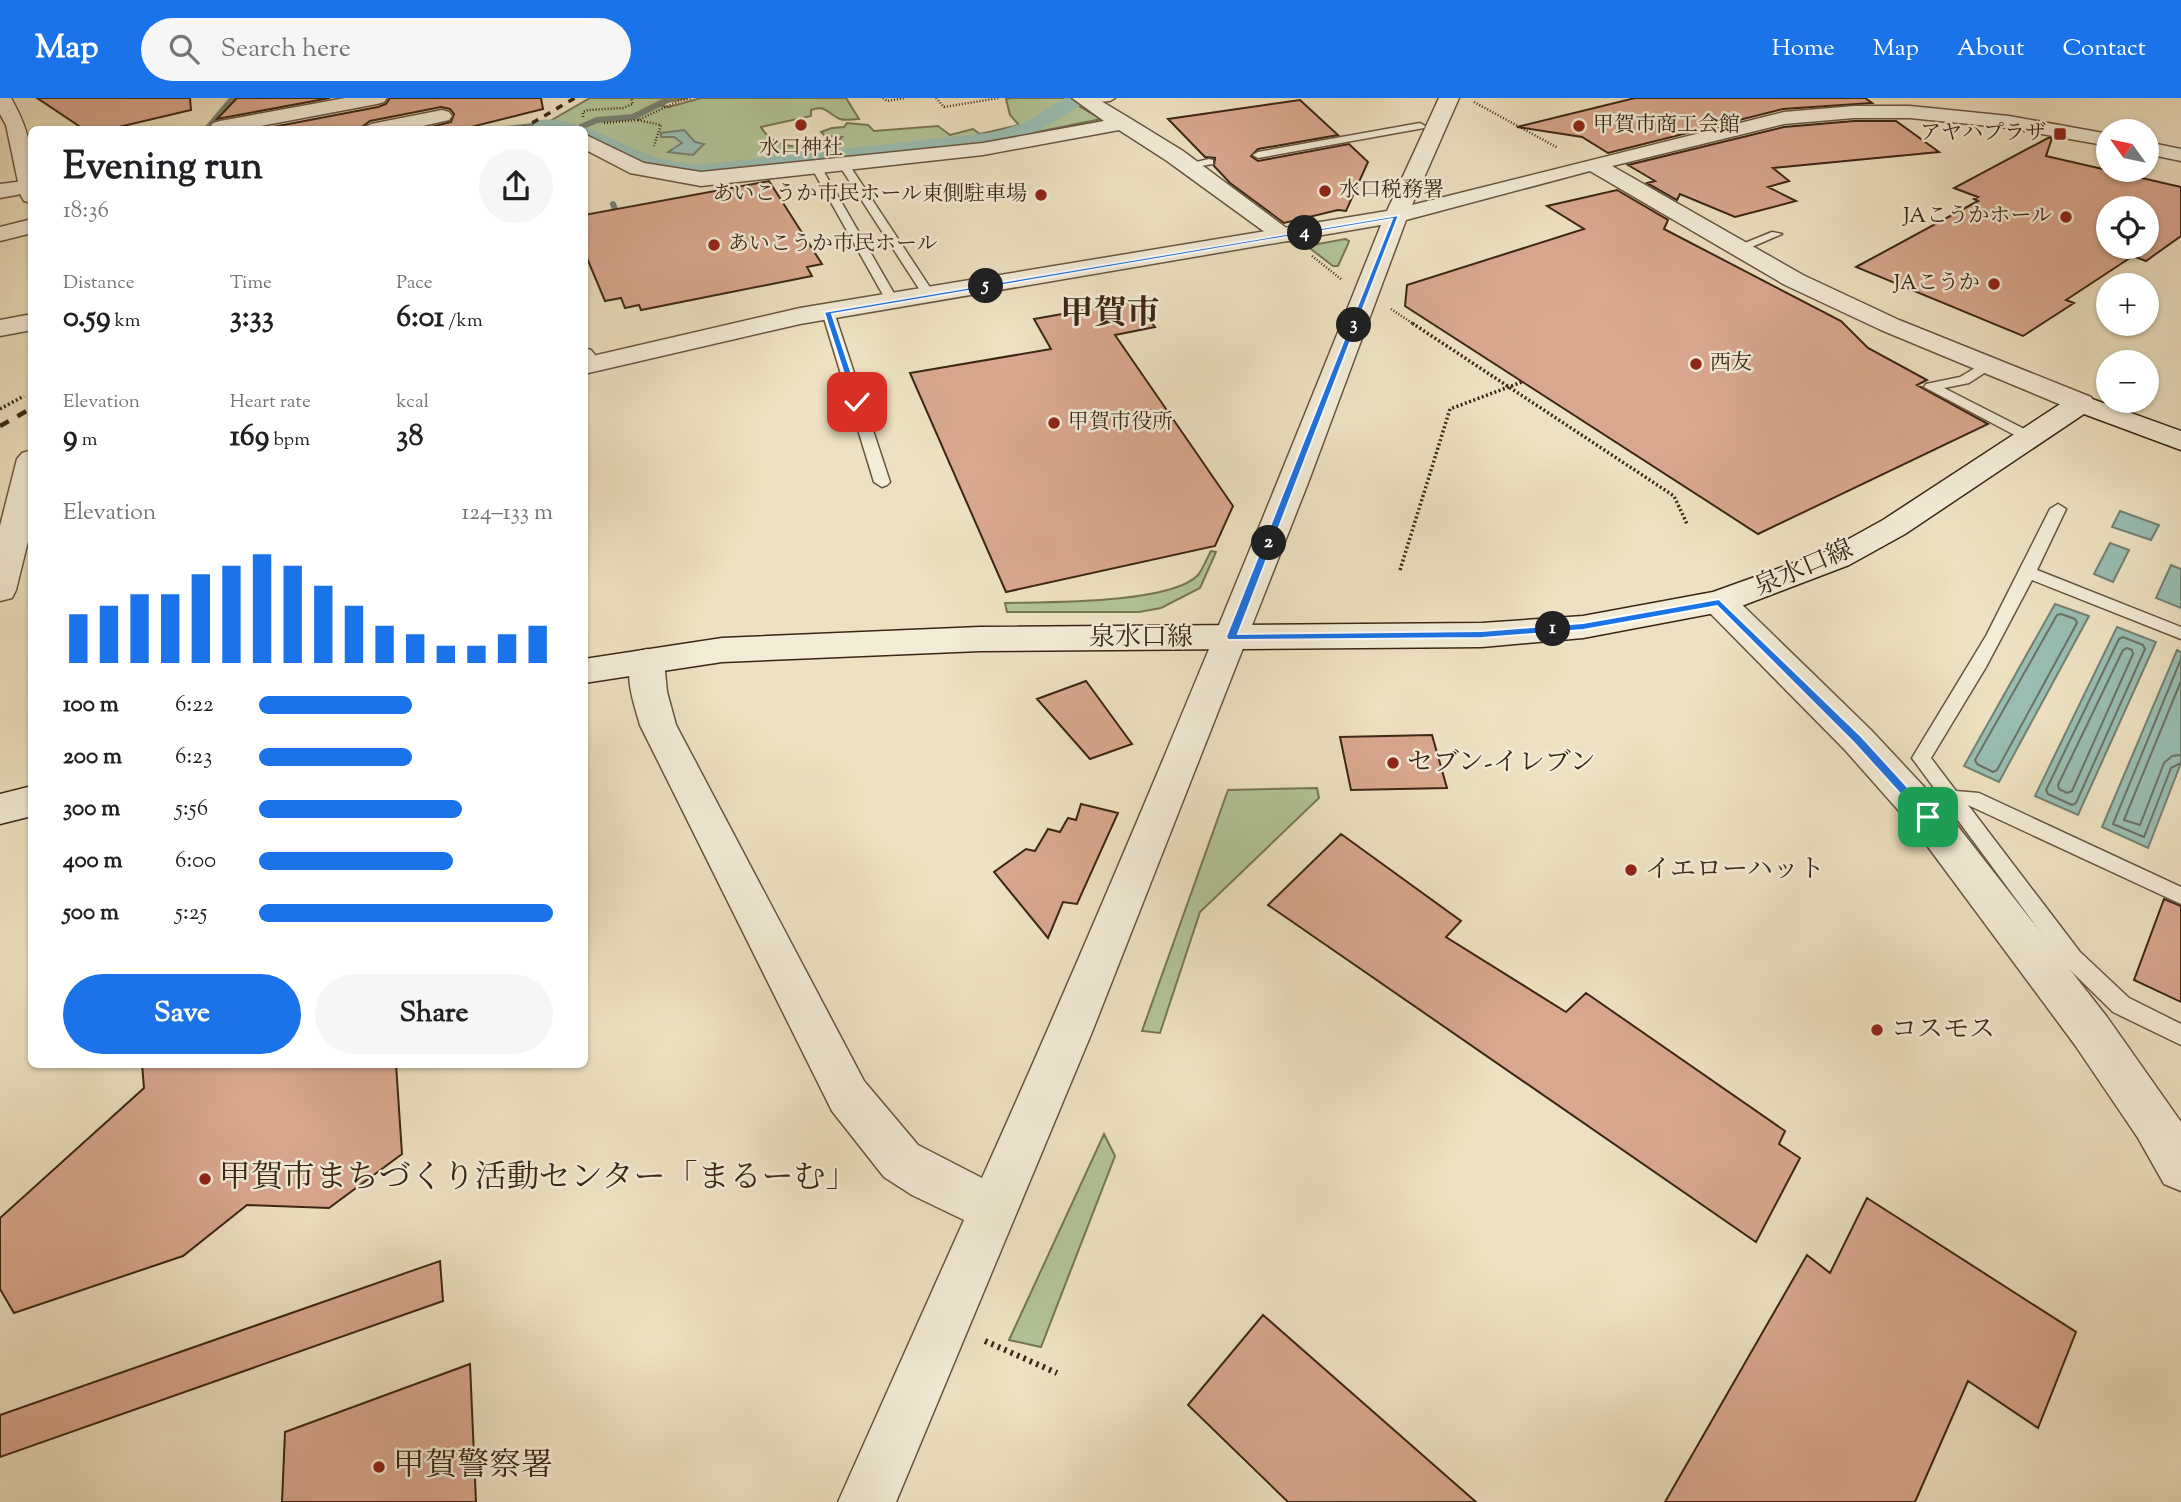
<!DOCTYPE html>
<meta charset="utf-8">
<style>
body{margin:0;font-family:"Sorts Mill Goudy","Noto Serif JP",serif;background:#f6f6f6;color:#202124;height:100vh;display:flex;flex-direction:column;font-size:26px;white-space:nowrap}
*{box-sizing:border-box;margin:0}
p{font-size:23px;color:#757577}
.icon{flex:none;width:38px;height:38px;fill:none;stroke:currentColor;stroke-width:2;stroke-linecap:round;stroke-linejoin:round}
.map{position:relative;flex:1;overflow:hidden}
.side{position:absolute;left:28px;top:28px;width:560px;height:942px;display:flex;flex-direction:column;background:#fff;border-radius:10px;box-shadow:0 2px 5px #0004}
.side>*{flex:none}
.needle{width:46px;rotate:303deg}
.controls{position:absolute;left:2096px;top:21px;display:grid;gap:14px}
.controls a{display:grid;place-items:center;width:63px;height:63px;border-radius:50%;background:#fff;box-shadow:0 2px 5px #0004;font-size:35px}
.pin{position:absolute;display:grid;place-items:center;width:60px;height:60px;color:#fff;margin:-30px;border-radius:14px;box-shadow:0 4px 10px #0006}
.km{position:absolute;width:35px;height:35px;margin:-18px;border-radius:50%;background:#222;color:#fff;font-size:19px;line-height:35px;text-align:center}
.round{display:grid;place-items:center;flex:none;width:74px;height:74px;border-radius:37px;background:#f6f6f6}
.headline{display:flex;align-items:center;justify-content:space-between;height:119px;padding:0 35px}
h1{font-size:38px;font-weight:800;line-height:52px}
.stats{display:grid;grid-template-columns:repeat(3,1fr);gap:10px;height:119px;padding:7px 35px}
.stats div{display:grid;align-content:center}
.stats b{font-size:30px;font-weight:800}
.stats small{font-size:19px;font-weight:400}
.stats p{font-size:19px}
.chart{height:196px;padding:14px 35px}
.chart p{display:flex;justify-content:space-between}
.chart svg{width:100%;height:126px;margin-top:7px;stroke:#1a73e8;stroke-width:6}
.primary-button{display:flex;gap:14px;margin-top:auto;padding:14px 35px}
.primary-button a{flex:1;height:80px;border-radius:42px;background:#1a73e8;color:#fff;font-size:28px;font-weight:800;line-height:80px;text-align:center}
.primary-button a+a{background:#f6f6f6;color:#202124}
ul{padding:0 35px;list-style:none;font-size:23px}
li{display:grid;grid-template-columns:112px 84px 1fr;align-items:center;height:52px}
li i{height:18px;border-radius:9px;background:#1a73e8}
header{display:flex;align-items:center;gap:42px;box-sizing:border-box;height:98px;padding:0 35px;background:#1a73e8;color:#fff}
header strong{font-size:33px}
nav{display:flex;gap:38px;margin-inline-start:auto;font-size:24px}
.search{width:490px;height:63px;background:#f6f6f6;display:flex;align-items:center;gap:18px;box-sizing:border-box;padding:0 24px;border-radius:38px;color:#757577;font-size:26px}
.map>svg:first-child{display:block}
.green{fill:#b2c498;stroke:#777556;stroke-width:2}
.water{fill:#99beb3;stroke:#748173;stroke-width:2}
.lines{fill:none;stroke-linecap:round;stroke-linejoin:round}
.shore{stroke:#6a7264;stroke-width:2}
.stream{stroke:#748173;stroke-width:6}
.canal{fill:#99beb3;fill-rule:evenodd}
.building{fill:#d8a78e;stroke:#3c2614;stroke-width:2;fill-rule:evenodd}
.service-casing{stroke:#68553f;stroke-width:3}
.pedestrian-casing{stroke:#68553f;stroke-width:3}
.minor-casing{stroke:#68553f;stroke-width:3}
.tertiary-casing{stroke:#68553f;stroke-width:3}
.secondary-casing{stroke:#3c2614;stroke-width:3}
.path-far2{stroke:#3c2614;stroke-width:2.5;stroke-dasharray:1 2;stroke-linecap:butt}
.path-far1{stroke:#3c2614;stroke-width:3.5;stroke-dasharray:2 2.5;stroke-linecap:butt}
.path{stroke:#3c2614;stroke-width:6;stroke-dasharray:2.5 4.5;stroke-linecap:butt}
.service{fill:#f3ecd7;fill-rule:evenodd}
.pedestrian{fill:#f3ecd7;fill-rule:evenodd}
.minor{fill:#f3ecd7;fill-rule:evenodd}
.tertiary{fill:#f3ecd7;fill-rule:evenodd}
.secondary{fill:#f3ecd7;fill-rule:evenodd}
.rail-far1{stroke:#3c2614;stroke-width:3.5;stroke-dasharray:7 7;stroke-linecap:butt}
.rail{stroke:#3c2614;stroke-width:4.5;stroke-dasharray:10 10;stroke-linecap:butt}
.route{fill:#1a73e8;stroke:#fff;stroke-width:2}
.poi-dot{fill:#8f2418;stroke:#f3ecd7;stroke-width:2.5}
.labels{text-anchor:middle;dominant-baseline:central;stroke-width:5;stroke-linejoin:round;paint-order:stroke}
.far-poi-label{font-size:21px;fill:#3c2614;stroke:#f3ecd7;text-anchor:start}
.street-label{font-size:26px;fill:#3c2614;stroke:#f3ecd7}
.poi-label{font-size:26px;fill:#3c2614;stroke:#f3ecd7;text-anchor:start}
.near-poi-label{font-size:32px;fill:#3c2614;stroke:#f3ecd7;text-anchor:start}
.far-town-label{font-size:33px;font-weight:bold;fill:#3c2614;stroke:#f3ecd7}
</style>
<header>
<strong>Map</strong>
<div class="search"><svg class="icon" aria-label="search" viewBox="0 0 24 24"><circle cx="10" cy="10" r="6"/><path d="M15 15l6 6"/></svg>Search here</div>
<nav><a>Home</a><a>Map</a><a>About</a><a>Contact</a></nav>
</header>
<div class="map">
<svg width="2181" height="1404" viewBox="0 0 2181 1404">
<rect width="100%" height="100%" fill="#ede1c1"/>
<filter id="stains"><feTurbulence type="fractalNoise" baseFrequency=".00286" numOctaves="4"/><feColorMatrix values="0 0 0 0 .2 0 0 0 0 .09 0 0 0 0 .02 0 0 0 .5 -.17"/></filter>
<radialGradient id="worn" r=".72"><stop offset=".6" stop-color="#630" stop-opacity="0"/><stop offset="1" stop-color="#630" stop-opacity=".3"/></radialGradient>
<path class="green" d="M 590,0 L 688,0 L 667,4 L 662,8 L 669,9 L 701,0 L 846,0 L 859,21 C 853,21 845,23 840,21 C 828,16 825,6 811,12 L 811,18 L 761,29 C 776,55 811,50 837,44 L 842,39 L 825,38 L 821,34 L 832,30 L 844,29 L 847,25 L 868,27 L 874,33 L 938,28 L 950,37 L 973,31 L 980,36 L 1019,27 L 1010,17 L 1006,1 L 1011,0 L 1065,0 L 1101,21 L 1008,40 L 698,77 L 642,66 L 585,40 L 584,32 L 543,27 Z
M 1345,141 L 1349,143 L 1348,146 L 1338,168 L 1333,168 L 1307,148 Z
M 1211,453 L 1216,454 L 1200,490 L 1161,510 L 1139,514 L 1007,514 L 1005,505 C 1045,504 1171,506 1198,477 C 1203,471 1207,460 1211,453 Z
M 1317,690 L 1319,700 L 1200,814 L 1160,935 L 1142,933 L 1228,692 Z
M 1104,1036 L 1115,1058 L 1041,1249 L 1009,1242 Z"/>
<path class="water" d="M 684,32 L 695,44 L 704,46 L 693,57 L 668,54 L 682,45 L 674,39 L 661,39 L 661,35 Z
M 2120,413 L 2159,427 L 2151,442 L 2112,429 Z
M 2110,445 L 2129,452 L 2113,484 L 2094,476 Z
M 2171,467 L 2181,471 L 2181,510 L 2156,500 Z
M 2055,506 L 2089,518 L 1999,684 L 1964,668 Z
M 2117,529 L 2156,544 L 2078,717 L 2035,698 Z
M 2177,552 L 2181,554 L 2181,665 L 2148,750 L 2102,729 Z"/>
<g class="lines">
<path class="shore" d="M 2061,516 L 2075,521 L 2077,525 L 1997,672 L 1993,674 L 1977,666 L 1975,662 L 2057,517 Z
M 2123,539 L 2143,547 L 2145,551 L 2076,705 L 2072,707 L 2048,696 L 2046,692 L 2119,541 Z
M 2127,550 L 2132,552 L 2133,556 L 2072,693 L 2067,695 L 2059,691 L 2058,687 L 2123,552 Z
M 2181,561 L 2113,726 L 2144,739 L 2171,670 L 2181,665
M 2181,583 L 2124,722 L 2140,727 L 2164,665 L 2172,658 L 2181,657"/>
<path class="stream" d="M 1060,7 L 1063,9
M 206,32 L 233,0
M 497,32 L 543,27
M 574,32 L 597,22 L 633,19 L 671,0
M 613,106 L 619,122"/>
<path class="canal" d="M 1065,0 L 1095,0 L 1092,4 L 1081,7 L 1040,32 L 999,46 L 698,81 L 642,70 L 584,44 L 584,32 L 536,32 L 533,27 L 536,23 C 569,14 622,48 655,59 C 668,64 684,65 698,67 L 996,34 L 1026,24 Z"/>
</g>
<path class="building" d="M 37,0 L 190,0 L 191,12 L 106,32 L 85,32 Z
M 237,0 L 330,0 L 217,21 Z
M 390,0 L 541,0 L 543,11 L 459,32 L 419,32 L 451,24 L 454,16 L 450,11 L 441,9 L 370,23 L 358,32 L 257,32 L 378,9 L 386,6 Z
M 1635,0 L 1865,0 L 1872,5 L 1783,11 L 1608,55 L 1582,39 L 1517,29 Z
M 1300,2 L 1338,37 L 1258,51 L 1251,58 L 1258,63 L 1349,46 L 1368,64 L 1346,113 L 1338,112 L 1284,125 L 1230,85 L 1214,68 L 1215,60 L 1205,59 L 1168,21 Z
M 1854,23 L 1896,23 L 1939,54 L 1773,70 L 1789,83 L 1768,89 L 1796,103 L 1735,119 L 1680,96 L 1677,102 L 1647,85 L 1655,83 L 1628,67 L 1784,29 Z
M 2048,40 L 2052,40 L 2046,58 L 2181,89 L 2181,138 L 2146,163 L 2133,158 L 2066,202 L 2074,205 L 2023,238 L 1856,169 L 1978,103 L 1974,101 L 1978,99 L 1954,90 ZM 2109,110 L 2147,110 L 2147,149 L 2109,149 Z
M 769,83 L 822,166 L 807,169 L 812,178 L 641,212 L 639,207 L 625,210 L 621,200 L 605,203 L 584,153 L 584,117 Z
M 1617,92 L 1668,122 L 1664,131 L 1841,223 L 1868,250 L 1927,282 L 1917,287 L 1988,326 L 1758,436 L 1405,208 L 1407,187 L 1584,131 L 1547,108 Z
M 1135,203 L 1155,229 L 1115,237 L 1233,408 L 1215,448 L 1006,494 L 910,275 L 1051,251 L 1034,221 Z
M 1086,583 L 1132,646 L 1090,661 L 1037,601 Z
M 1432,637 L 1447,690 L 1351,692 L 1340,639 Z
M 1081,706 L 1118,715 L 1077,806 L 1063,804 L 1048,840 L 994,774 L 1026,751 L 1035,753 L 1048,731 L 1060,734 L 1068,720 L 1076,722 Z
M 1341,736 L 1461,823 L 1446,839 L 1566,914 L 1586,895 L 1785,1033 L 1779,1046 L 1800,1060 L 1756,1144 L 1268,807 Z
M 2164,801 L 2181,808 L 2181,904 L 2134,882 Z
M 142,966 L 396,966 L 402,1056 L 329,1110 L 247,1107 L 183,1158 L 14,1215 L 0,1191 L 0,1120 L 144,990 Z
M 1867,1100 L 2076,1234 L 2038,1330 L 1968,1283 L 1915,1404 L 1665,1404 L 1807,1157 L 1830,1175 Z
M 440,1163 L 443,1203 L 0,1359 L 0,1317 Z
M 1263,1217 L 1476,1404 L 1288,1404 L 1188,1307 Z
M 470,1266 L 476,1404 L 282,1404 L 285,1334 Z"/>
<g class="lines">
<g class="service-casing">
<path id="service" d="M 1088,0 L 1115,0 L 1110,3 L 1084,5 L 1083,3 Z
M 1420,25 L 1425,28 L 1424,30 L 1258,60 L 1253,57 L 1258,54 Z
M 1209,61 L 1213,62 L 1213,66 L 1188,70 L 1183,67 Z
M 838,62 L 846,62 L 935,197 L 933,200 L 925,200 L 837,64 Z
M 811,65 L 820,67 L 899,204 L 897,207 L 889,207 L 887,204 L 810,67 Z
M 1772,134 L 1782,136 L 1740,154 L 1730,151 Z
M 828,210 L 834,214 L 890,384 L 887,387 L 882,389 L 874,384 L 822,214 Z
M 1987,263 L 1994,267 L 1992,270 L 1969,285 L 1944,290 L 2034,336 L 2036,339 L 2034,342 L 2024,342 L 1924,289 L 1926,286 L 1960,279 Z
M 2058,406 L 2066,411 L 2037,472 L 2181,529 L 2181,541 L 2032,482 L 1986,569 L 1931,660 L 1956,693 L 1979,695 L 2181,789 L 2181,806 L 1968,707 L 2080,854 L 2129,900 L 2181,926 L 2181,947 L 2113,914 L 2064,866 L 1912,660 L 1986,538 L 2050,411 Z"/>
</g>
<g class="pedestrian-casing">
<path id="pedestrian" d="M 584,250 L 591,252 L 595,257 L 592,261 L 584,263 Z"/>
</g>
<g class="minor-casing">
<path id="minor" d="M 345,0 L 387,0 L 384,4 L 377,6 L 240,32 L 211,32 L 210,29 L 213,25 L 220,23 Z
M 1072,0 L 1096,0 L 1131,21 L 1183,53 L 1297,138 L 1293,143 L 1277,143 L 1167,63 L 1119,32 L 983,57 L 701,88 L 630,75 L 584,51 L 584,36 L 644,65 L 701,74 L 983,45 L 1104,23 Z
M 442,12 L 449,14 L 452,18 L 449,22 L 405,32 L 361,32 L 371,26 Z
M 32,82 L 32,94 L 0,100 L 0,86 Z
M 32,121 L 32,135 L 0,143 L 0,129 Z
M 32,216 L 32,232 L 0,238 L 0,222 Z
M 1719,493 L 1731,496 L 1871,632 L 1942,708 L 2107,919 L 2181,1024 L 2181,1093 L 2164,1086 L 2138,1040 L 2075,947 L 1914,730 L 1845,652 L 1707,512 L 1702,504 L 1707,496 Z"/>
</g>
<g class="tertiary-casing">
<path id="tertiary" d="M 0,0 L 11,0 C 34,41 32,59 32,105 L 24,103 L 21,98 L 6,27 L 0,16 Z
M 1439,0 L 1459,0 L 1412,107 L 1784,14 L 1854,8 L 1910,8 L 2009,18 L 2109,36 L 2109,48 L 2009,30 L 1910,20 L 1854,20 L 1784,26 L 1612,68 L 1803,177 L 1899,222 L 2091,299 L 2095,305 L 2091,311 L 2081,313 L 2071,311 L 1881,232 L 1785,187 L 1590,73 L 1406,122 L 1308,385 L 1092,934 L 896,1404 L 838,1404 L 964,1122 L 912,1097 L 884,1079 L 832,1013 L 640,627 C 634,605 622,575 635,554 L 647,551 L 659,554 L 664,563 L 667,594 L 676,627 L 864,983 L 918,1047 L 982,1080 C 1123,766 1253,447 1381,127 L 800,226 L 584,276 L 584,260 L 800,210 L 1387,113 Z
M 2147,44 L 2181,51 L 2181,63 L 2147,56 Z
M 32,352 L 32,427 L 16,492 L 12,500 L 0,503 L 0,428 L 17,361 L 22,355 Z"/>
</g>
<g class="secondary-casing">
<path id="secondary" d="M 2081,297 L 2181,333 L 2181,352 L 2084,316 L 1905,436 L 1849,467 L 1731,512 L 1583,540 L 1482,549 L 980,553 L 722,564 L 584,585 L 584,561 L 722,540 L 980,529 L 1482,525 L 1583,518 L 1713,494 L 1827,453 L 1883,422 L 2071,299 Z
M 32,688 L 32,718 L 0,726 L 0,696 Z"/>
</g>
<path class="path-far2" d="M 883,0 L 887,3 L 905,0
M 936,0 L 944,9 L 999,0
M 1474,4 L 1558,50
M 583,19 L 583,14 L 588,12 L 623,10 L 633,6 L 631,0
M 638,22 L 661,27 L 654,48
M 604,25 L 638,22 L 679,3 L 692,0
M 1312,158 L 1341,181
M 1391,211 L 1415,227"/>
<path class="path-far1" d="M 1412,225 L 1674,398 L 1687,426
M 0,311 L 24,298
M 1400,472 L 1450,311 L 1522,284"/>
<path class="path" d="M 985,1243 L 1057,1275"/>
<use href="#service" class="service"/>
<use href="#pedestrian" class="pedestrian"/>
<use href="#minor" class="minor"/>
<use href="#tertiary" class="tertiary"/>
<use href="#secondary" class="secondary"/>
<path class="rail-far1" d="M 520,32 L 575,0"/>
<path class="rail" d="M 0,328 L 32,310"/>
</g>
<path class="route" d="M 1399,117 L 1238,536 L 1482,533 L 1583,525 L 1719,501 L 1862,639 L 1932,716 L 1932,722 L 1924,722 L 1854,645 L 1717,508 L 1583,532 L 1482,540 L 1228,542 L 1226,539 L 1392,121 L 832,216 L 861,304 L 857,306 L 853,304 L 824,214 Z"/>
<g class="poi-dot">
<circle cx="801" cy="27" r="7"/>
<circle cx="1579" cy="28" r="7"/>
<rect x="2053" y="29" width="14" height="14" rx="3.5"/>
<circle cx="1325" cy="93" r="7"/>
<circle cx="1041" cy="97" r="7"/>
<circle cx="2066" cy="119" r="7"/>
<circle cx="714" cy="147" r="7"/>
<circle cx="1994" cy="186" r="7"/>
<circle cx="1696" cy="266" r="7"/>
<circle cx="1054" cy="325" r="7"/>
<circle cx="1393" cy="665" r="7"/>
<circle cx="1631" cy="772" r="7"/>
<circle cx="1877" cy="932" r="7"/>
<circle cx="205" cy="1081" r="7"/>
<circle cx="379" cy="1369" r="7"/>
</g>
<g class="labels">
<g class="far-poi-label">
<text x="1593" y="28">甲賀市商工会館</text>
<text x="2046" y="36" text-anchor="end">アヤハプラザ</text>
<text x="801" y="51" text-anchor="middle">水口神社</text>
<text x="1339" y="93">水口税務署</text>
<text x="1027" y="97" text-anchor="end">あいこうか市民ホール東側駐車場</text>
<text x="2052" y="119" text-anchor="end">JAこうかホール</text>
<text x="728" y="147">あいこうか市民ホール</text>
<text x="1980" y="186" text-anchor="end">JAこうか</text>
<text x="1710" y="266">西友</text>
<text x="1068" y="325">甲賀市役所</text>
</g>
<g class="street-label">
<text transform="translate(1804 471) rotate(-23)">泉水口線</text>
<text x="1141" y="540">泉水口線</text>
</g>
<g class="poi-label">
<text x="1407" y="665">セブン-イレブン</text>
<text x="1645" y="772">イエローハット</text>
<text x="1891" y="932">コスモス</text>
</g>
<g class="near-poi-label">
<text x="219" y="1081">甲賀市まちづくり活動センター「まるーむ」</text>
<text x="393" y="1369">甲賀警察署</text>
</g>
<g class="far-town-label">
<text x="1110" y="217">甲賀市</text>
</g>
</g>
<rect width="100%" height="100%" filter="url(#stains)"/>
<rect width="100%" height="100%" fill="url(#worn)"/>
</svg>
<div class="controls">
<a><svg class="needle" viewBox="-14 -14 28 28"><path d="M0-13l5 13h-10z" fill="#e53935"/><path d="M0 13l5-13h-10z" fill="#757577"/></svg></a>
<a><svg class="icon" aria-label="locate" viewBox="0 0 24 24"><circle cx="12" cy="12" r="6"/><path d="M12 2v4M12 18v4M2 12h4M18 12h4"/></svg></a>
<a>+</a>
<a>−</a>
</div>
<div class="pin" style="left:1928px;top:719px;background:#1e9e55"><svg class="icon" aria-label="arrive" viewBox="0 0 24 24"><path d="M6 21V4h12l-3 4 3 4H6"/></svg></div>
<div class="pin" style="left:857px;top:304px;background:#d93025"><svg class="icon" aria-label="check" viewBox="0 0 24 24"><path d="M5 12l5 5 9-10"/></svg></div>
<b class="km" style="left:1553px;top:531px">1</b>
<b class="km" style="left:1269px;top:445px">2</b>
<b class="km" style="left:1354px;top:227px">3</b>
<b class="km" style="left:1305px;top:135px">4</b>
<b class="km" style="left:986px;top:188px">5</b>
<section class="side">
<div class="headline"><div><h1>Evening run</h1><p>18:36</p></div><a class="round"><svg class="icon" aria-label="share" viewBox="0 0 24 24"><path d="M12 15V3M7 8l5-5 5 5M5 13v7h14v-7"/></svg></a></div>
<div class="stats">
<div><p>Distance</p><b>0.59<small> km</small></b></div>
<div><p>Time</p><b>3:33</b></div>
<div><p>Pace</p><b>6:01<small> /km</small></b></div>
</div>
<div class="stats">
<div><p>Elevation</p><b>9<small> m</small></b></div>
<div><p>Heart rate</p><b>169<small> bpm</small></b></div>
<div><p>kcal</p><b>38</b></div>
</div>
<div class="chart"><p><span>Elevation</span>124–133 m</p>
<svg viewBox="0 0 160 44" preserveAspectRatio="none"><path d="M5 44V27M15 44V24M25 44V20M35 44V20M45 44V13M55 44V10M65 44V6M75 44V10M85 44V17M95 44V24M105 44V31M115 44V34M125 44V38M135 44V38M145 44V34M155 44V31"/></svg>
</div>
<ul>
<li><b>100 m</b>6:22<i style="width:52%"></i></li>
<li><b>200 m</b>6:23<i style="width:52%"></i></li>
<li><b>300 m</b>5:56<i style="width:69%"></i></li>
<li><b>400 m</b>6:00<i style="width:66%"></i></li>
<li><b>500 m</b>5:25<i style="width:100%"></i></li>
</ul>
<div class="primary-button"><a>Save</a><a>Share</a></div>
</section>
</div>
